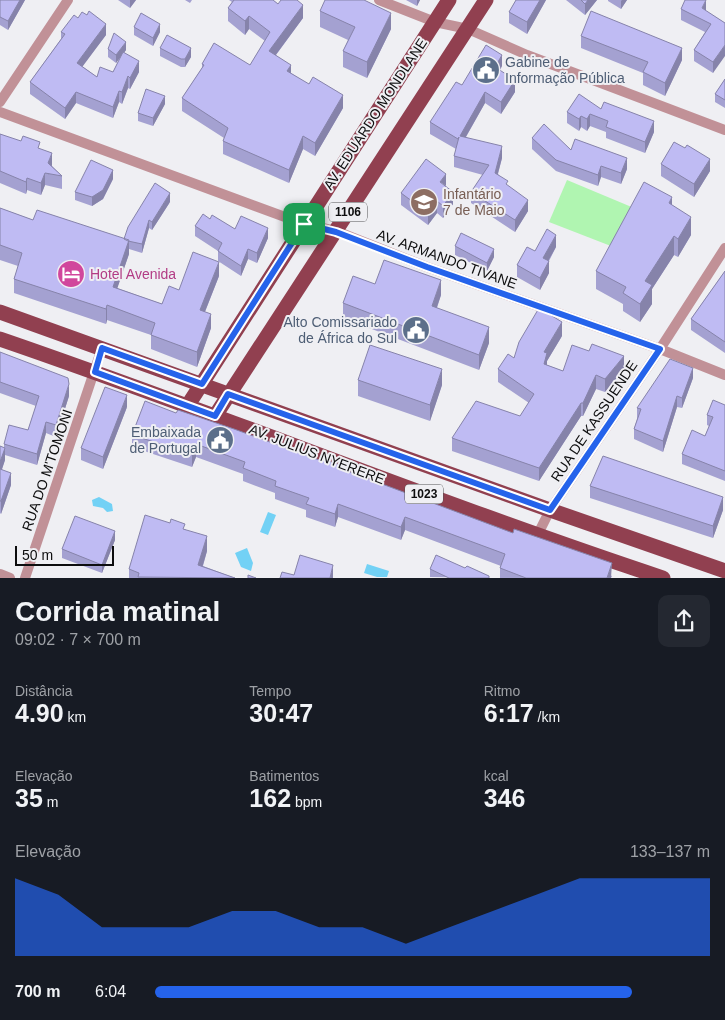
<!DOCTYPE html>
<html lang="pt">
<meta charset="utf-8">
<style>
body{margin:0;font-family:Helvetica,sans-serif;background:#242831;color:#f1f3f6;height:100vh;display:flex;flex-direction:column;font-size:19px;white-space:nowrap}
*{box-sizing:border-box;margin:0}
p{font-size:16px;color:#9ea1a6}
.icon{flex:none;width:28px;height:28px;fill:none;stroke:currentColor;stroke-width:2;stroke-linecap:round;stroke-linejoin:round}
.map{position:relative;height:578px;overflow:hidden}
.panel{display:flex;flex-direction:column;background:#171b24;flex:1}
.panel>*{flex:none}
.scale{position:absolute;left:15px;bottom:12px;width:99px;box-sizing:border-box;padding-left:5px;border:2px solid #0d0d0e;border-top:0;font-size:14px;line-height:18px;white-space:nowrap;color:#0d0d0e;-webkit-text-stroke:4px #efeff3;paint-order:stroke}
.pin{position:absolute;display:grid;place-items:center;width:42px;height:42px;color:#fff;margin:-21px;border-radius:10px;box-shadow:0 2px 8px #0006}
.round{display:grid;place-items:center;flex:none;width:52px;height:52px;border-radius:10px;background:#242831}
.overview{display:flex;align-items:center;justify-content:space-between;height:85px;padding:0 15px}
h1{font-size:28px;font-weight:600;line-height:38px}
.stats{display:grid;grid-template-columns:repeat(3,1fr);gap:8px;height:85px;padding:5px 15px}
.stats div{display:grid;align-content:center}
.stats b{font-size:25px;font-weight:600}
.stats small{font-size:14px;font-weight:400}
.stats p{font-size:14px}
.chart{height:140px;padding:10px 15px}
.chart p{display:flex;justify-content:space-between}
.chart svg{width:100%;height:90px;margin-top:5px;fill:#2563eb;opacity:.7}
ul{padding:0 15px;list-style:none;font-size:16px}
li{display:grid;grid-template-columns:80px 60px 1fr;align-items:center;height:38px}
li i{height:12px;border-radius:6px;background:#2563eb}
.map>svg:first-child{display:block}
.green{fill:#b0f5b1}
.water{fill:#72d1f5}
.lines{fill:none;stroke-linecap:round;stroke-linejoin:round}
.street{stroke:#c19197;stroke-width:10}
.primary{stroke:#914050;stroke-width:15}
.wall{fill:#a4a1d1}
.shaded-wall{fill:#8683aa}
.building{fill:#bfbbf3;stroke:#8683aa}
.route-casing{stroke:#fff;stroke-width:10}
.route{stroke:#2563eb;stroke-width:6}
.labels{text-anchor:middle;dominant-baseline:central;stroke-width:4;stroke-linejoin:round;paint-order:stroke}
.shield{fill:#efeff3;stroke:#515153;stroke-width:1}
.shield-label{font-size:12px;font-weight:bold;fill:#0d0d0e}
.service-label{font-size:14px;fill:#4e5e75;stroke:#efeff3;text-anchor:end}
.street-label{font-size:14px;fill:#0d0d0e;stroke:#efeff3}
.education-label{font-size:14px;fill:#785e54;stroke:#efeff3;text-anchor:start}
.hotel-label{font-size:14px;fill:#b23c85;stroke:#efeff3;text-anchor:start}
</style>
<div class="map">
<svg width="725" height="578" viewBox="0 0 725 578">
<rect width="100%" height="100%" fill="#efeff3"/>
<path class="green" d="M 567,180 L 634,208 L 616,248 L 549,222 Z"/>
<path class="water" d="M 99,497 L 112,504 L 113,511 L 107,512 L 103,508 L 93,506 L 92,500 Z
M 268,512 L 276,515 L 268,535 L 260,532 Z
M 247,548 L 253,563 L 251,571 L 241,567 L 235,553 Z
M 367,564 L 389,571 L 387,577 L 377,577 L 364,573 Z"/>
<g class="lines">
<path class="street" d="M 379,0 L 435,22 L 468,29 L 527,55 L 725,130
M 0,102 L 68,0
M 0,112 L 304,224 L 336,231 L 427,267 L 660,349 L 725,375
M 537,536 L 550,510 L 660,349 L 725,248
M 0,574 L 10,578
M 25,578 L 102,348"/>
<path class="primary" d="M 0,312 L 550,510 L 725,571
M 0,339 C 222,415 440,504 663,578
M 188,405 L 449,0
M 215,416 L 486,0"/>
</g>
<path class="wall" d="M 0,0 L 25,0 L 8,30 L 0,25 Z
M 118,0 L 136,0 L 130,8 Z
M 185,0 L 192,0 L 190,3 Z
M 229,0 L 273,0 L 278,4 L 303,18 L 276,55 L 291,73 L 343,108 L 315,156 L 303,149 L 289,183 L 223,154 L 223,141 L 224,138 L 182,111 L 182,98 L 202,68 L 202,64 L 250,65 L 265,41 L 249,29 L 245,35 L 228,21 L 228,8 L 232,2 Z
M 406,0 L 420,0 L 417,6 Z
M 516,0 L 546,0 L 527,34 L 509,23 L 509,12 Z
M 566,0 L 597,0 L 585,15 Z
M 608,0 L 627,0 L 621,9 L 608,1 Z
M 681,9 L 706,11 L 725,23 L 713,73 L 694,61 L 694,50 L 705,32 L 681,20 Z
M 320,11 L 391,29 L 367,78 L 343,67 L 343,51 L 348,40 L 320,27 Z
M 134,27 L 160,32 L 153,46 L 134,35 Z
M 61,32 L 106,35 L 82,66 L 97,77 L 113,72 L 121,56 L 116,63 L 108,57 L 108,49 L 126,50 L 124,53 L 139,72 L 130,89 L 128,88 L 122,104 L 119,102 L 113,118 L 76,103 L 65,119 L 30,94 L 30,82 L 61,39 Z
M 581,36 L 682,60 L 665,96 L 643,85 L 643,73 L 581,48 Z
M 160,48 L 191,57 L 185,67 L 181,67 L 160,56 Z
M 502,66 L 500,70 L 515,92 L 501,114 L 485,103 L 466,137 L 502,158 L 498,174 L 528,211 L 515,232 L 471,203 L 471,192 L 483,175 L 454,167 L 454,156 L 456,149 L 430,134 L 430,122 L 462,85 Z
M 725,79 L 725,108 L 715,102 L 715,94 Z
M 165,104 L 153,126 L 138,121 L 138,113 Z
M 601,109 L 654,132 L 645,153 L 606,138 L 606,132 L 590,126 L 587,131 L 581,127 L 579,131 L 567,123 L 567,112 Z
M 0,134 L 40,149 L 52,165 L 52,166 L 62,176 L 62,189 L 45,185 L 41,195 L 27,190 L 26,194 L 0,183 Z
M 532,138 L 627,169 L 621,184 L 601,177 L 598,186 L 556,171 L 532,149 Z
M 661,164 L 710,171 L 694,197 L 661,176 Z
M 113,179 L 103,199 L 92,206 L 75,200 L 75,192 Z
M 446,186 L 453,204 L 443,218 L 437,213 L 428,225 L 401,205 L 401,193 Z
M 170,202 L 152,230 L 149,228 L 142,253 L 129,249 L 129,254 L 117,288 L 162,304 L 179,290 L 219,276 L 205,312 L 211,328 L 197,367 L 151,349 L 151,335 L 107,320 L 106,324 L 14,293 L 14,279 L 18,266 L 0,260 L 0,208 L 33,220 L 124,239 Z
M 672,205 L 691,235 L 678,257 L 674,255 L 652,289 L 652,304 L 640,322 L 623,311 L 623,304 L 596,289 L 596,271 Z
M 210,219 L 235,229 L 268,238 L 257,263 L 248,259 L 241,276 L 218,261 L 218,251 L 195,236 L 195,226 Z
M 455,246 L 494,257 L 487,271 L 455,255 Z
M 556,247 L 549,261 L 549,273 L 540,290 L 517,277 L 517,265 L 535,251 Z
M 725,271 L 725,353 L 691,330 L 691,319 Z
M 375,284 L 441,295 L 437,308 L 489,343 L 479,370 L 343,318 L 343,303 Z
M 562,336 L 547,361 L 547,365 L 563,371 L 624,369 L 605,392 L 596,389 L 583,416 L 581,416 L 539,481 L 452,451 L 452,438 L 520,416 L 529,403 L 498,382 L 498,369 L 514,358 Z
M 0,352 L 69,396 L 56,437 L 46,433 L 37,465 L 5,455 L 5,460 L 2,469 L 11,485 L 1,514 L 0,513 L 0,446 L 4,448 L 4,444 L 28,430 L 36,406 L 0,393 Z
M 693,378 L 682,408 L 677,407 L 663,452 L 634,439 L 634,429 L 637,419 L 637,408 Z
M 358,380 L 442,385 L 430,421 L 358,396 Z
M 725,405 L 725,481 L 682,464 L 682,454 L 705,436 L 709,426 L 707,425 L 707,415 Z
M 127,407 L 103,469 L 81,460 L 81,448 Z
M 176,413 L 350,472 L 612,576 L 611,578 L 500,578 L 500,568 L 501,566 L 405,530 L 401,540 L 338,517 L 335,527 L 306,517 L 306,510 L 275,499 L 275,493 L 243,481 L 243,474 L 196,457 L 192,467 L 132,447 L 132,435 Z
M 590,486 L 723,510 L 713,538 L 590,498 Z
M 185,529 L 207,551 L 203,566 L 235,578 L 129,578 L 129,569 Z
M 115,540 L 102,573 L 62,558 L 62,549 Z
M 465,568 L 489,578 L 430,577 L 430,569 Z"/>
<path class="shaded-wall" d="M 20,0 L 25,0 L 8,30 L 8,21 Z
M 130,0 L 136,0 L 130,8 Z
M 417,0 L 420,0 L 417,6 Z
M 540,0 L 546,0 L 527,34 L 527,22 Z
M 588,0 L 597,0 L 585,15 L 585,4 Z
M 622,0 L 627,0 L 621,9 L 621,1 Z
M 706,0 L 706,11 L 702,8 Z
M 303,5 L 303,18 L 269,64 L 269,51 Z
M 391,13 L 391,29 L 367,78 L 367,62 Z
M 249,16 L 249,29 L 245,35 L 245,21 Z
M 106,24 L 106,35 L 77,74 L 77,63 Z
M 160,24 L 160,32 L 153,46 L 153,38 Z
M 126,42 L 126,50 L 116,63 L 116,55 Z
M 725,45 L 725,56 L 713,73 L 713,62 Z
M 191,48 L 191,57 L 185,67 L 185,59 Z
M 682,48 L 682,60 L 665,96 L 665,83 Z
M 502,55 L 502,66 L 495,78 L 495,67 Z
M 139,61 L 139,72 L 130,89 L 130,78 Z
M 291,65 L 291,78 L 287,71 Z
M 128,76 L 128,88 L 122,104 L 122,92 Z
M 515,80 L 515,92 L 501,114 L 501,102 Z
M 119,91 L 119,102 L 113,118 L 113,107 Z
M 76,92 L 76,103 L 65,119 L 65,108 Z
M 485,92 L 485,103 L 460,147 L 460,136 Z
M 343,95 L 343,108 L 315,156 L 315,143 Z
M 165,96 L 165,104 L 153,126 L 153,118 Z
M 590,114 L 590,126 L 587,131 L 587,119 Z
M 581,116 L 581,127 L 579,131 L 579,119 Z
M 654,121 L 654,132 L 645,153 L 645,142 Z
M 303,136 L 303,149 L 289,183 L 289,170 Z
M 502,146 L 502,158 L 495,184 L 495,173 Z
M 52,153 L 52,165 L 48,175 L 48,163 Z
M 627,158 L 627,169 L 621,184 L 621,173 Z
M 710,159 L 710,171 L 694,197 L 694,184 Z
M 601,166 L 601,177 L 598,186 L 598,175 Z
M 113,170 L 113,179 L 103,199 L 92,206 L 92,197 Z
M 45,173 L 45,185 L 41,195 L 41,183 Z
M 446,174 L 446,186 L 440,182 Z
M 27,178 L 27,190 L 26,194 L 26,182 Z
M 453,192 L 453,204 L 443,218 L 443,206 Z
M 170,193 L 170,202 L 152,230 L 152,222 Z
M 672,197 L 672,215 L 669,203 Z
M 528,200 L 528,211 L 515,232 L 515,220 Z
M 437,201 L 437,213 L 428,225 L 428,213 Z
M 691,217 L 691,235 L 678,257 L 678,239 Z
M 149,220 L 149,228 L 142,253 L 142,244 Z
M 268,228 L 268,238 L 257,263 L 257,253 Z
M 556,235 L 556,247 L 543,270 L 543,258 Z
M 674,236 L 674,255 L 652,289 L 652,304 L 640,322 L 640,304 L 645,281 Z
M 129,240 L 129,254 L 113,301 L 113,287 Z
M 248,249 L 248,259 L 241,276 L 241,266 Z
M 494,249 L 494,257 L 487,271 L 487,263 Z
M 549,261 L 549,273 L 540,290 L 540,278 Z
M 219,262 L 219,276 L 200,324 L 200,310 Z
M 441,280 L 441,295 L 432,321 L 432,306 Z
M 107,305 L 107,320 L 106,324 L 106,309 Z
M 211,314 L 211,328 L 197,367 L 197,352 Z
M 562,322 L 562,336 L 547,361 L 547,367 L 544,377 L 544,352 Z
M 489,327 L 489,343 L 479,370 L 479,355 Z
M 624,356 L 624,369 L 605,392 L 605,379 Z
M 693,368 L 693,378 L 682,408 L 682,398 Z
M 442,369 L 442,385 L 430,421 L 430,405 Z
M 596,375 L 596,389 L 583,416 L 583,403 Z
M 69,384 L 69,396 L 56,437 L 56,425 Z
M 127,395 L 127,407 L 103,469 L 103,457 Z
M 677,396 L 677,407 L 663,452 L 663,441 Z
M 581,403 L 581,416 L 539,481 L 539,468 Z
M 46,422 L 46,433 L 37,465 L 37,454 Z
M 196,444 L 196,457 L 192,467 L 192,454 Z
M 5,448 L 5,460 L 0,475 L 0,462 Z
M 11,473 L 11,485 L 1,514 L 1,501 Z
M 723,497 L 723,510 L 713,538 L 713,526 Z
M 338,504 L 338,517 L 335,527 L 335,514 Z
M 405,517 L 405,530 L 401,540 L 401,527 Z
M 115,531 L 115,540 L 102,573 L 102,565 Z
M 207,536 L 207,551 L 199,578 L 198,565 Z
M 612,563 L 611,578 L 607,578 Z
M 333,565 L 333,578 L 330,578 Z"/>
<path class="building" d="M 0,0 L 20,0 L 8,21 L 0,17 Z
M 234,0 L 273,0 L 278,4 L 281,0 L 297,0 L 303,5 L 269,51 L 291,65 L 287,71 L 309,84 L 313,77 L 343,95 L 315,143 L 303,136 L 289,170 L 223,141 L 228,128 L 182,98 L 204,65 L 202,64 L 214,43 L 250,65 L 270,32 L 249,16 L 245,21 L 228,8 Z
M 325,0 L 364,0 L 391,13 L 367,62 L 343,51 L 355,27 L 320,11 Z
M 516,0 L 540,0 L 527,22 L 509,12 Z
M 581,0 L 588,0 L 585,4 Z
M 685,0 L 706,0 L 702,8 L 725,23 L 725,45 L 713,62 L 694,50 L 711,24 L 681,9 Z
M 89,11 L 106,24 L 77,63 L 97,77 L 100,67 L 113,72 L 123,52 L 139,61 L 130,78 L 128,76 L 122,92 L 119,91 L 113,107 L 76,92 L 65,108 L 30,82 L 65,34 L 61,32 L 74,15 L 78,18 L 82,12 L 87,15 Z
M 591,11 L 682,48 L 665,83 L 643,72 L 648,62 L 581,36 Z
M 141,13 L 160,24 L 153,38 L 134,27 Z
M 114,33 L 126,42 L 116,55 L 108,49 Z
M 167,35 L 191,48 L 185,59 L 181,59 L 160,48 Z
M 486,45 L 502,55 L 495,67 L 515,80 L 501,102 L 485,92 L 460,136 L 502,146 L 495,173 L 508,181 L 506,184 L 528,200 L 515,220 L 471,192 L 489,165 L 454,156 L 459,137 L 458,139 L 430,122 L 456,82 L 462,85 Z
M 725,79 L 725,100 L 715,94 Z
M 146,89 L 165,96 L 153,118 L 138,113 Z
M 579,94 L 601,109 L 604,102 L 654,121 L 645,142 L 606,127 L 608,121 L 590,114 L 587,119 L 581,116 L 579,119 L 567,112 Z
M 544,124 L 571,150 L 575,139 L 627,158 L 621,173 L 601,166 L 598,175 L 556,160 L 532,138 Z
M 0,134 L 21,141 L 23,136 L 40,142 L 38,148 L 52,153 L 48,163 L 62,176 L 45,173 L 41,183 L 27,178 L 26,182 L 0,171 Z
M 674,142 L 685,148 L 687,145 L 710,159 L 694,184 L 661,164 Z
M 426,159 L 446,174 L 440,182 L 453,192 L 443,206 L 437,201 L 428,213 L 401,193 Z
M 91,160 L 113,170 L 103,190 L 92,197 L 75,192 Z
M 644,182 L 672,197 L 669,203 L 691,217 L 678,239 L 674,236 L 645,281 L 652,285 L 640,304 L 623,293 L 626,287 L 596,271 Z
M 155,183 L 170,193 L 152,222 L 149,220 L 142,244 L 128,241 L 124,239 L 128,227 Z
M 0,208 L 33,220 L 37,210 L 129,240 L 113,287 L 162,304 L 169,286 L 179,290 L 193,252 L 219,262 L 200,310 L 211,314 L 197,352 L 151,335 L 155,323 L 107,305 L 106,309 L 14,279 L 22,253 L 0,245 Z
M 203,214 L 210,219 L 212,215 L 235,229 L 241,216 L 268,228 L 257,253 L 248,249 L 241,266 L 218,251 L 222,243 L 195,226 Z
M 547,229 L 556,235 L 543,258 L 549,261 L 540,278 L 517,265 L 527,247 L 535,251 Z
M 461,233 L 494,249 L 487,263 L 455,246 Z
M 384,260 L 441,280 L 432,306 L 489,327 L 479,355 L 343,303 L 353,276 L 375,284 Z
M 725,271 L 725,342 L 691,319 Z
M 539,308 L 562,322 L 544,352 L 547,353 L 544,364 L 563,371 L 572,345 L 589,351 L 592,344 L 624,356 L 605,379 L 596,375 L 583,403 L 581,403 L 539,468 L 452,438 L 476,401 L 520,416 L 534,394 L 498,369 L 508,354 L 514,358 L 519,342 Z
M 370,345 L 442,369 L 430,405 L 358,380 Z
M 0,352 L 68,378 L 69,384 L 56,425 L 46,422 L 37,454 L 4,444 L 9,425 L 28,430 L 39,396 L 0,382 Z
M 670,359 L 693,368 L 682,398 L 677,396 L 663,441 L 634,429 L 641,409 L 637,408 Z
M 105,387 L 127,395 L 103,457 L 81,448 Z
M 713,400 L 725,405 L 725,471 L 682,454 L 692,430 L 705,436 L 713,417 L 707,415 Z
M 145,401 L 176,413 L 178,410 L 234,429 L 322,461 L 325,460 L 349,468 L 350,472 L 513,533 L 514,529 L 612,563 L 607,578 L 526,578 L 500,568 L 505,554 L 405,517 L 401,527 L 338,504 L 335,514 L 306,504 L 309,498 L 275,486 L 276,481 L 243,468 L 245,462 L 196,444 L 192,454 L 132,435 Z
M 0,446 L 5,448 L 0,462 Z
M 603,456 L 723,497 L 713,526 L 590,486 Z
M 0,469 L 11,473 L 1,501 L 0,501 Z
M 145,515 L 170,523 L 171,519 L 185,524 L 183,529 L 207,536 L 198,565 L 235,578 L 138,577 L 139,573 L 129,569 Z
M 75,516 L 115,531 L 102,565 L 62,549 Z
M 300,555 L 333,565 L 330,578 L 280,578 L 282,572 L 294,575 Z
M 436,555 L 465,568 L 467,566 L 489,576 L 489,578 L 449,578 L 430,569 Z
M 248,575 L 256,578 L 248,578 Z"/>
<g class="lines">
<g class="route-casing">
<path id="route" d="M 304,224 L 336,232 L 427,267 L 660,349 L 550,510 L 228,394 L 215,416 L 95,372 L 102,348 L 202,384 Z"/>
</g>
<use href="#route" class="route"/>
</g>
<defs>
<g id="civic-disc" transform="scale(1.4375)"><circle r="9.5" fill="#5c6f8a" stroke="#efeff3"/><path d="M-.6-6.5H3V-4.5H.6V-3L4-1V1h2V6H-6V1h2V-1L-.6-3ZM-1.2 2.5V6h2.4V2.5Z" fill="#fff"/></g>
<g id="school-disc" transform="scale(1.4375)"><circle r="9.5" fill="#8d6e63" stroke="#efeff3"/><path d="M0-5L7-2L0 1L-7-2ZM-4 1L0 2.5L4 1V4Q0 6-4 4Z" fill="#fff"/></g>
<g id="hotel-disc" transform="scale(1.4375)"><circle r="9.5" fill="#d1479c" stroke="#efeff3"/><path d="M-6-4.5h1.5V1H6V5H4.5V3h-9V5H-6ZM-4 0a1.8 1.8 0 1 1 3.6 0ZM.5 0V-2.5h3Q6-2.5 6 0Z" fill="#fff"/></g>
</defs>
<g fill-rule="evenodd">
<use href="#civic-disc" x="486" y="70"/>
<use href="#school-disc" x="424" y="202"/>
<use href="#hotel-disc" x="71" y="274"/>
<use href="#civic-disc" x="416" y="330"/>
<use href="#civic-disc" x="220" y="440"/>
</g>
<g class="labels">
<g class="shield">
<rect x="329" y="202.5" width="38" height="19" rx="4"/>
<rect x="405" y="484.5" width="38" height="19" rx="4"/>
</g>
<g class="shield-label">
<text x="348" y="212">1106</text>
<text x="424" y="494">1023</text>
</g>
<g class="service-label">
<text x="505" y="62" text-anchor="start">Gabine de<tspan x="505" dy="16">Informação Pública</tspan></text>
<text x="397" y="322">Alto Comissariado<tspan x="397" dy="16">de África do Sul</tspan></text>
<text x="201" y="432">Embaixada<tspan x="201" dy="16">de Portugal</tspan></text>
</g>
<g class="street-label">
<text transform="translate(375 114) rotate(-57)">AV. EDUARDO MONDLANE</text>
<text transform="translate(447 259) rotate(20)">AV. ARMANDO TIVANE</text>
<text transform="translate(594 421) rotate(-56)">RUA DE KASSUENDE</text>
<text transform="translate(317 454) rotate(21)">AV. JULIUS NYERERE</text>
<text transform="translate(47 470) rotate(-71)">RUA DO M'TOMONI</text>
</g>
<g class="education-label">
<text x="443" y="194">Infantário<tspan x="443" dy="16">7 de Maio</tspan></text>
</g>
<g class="hotel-label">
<text x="90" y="274">Hotel Avenida</text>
</g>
</g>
</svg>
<div class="scale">50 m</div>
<div class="pin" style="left:304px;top:224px;background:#1e9e55"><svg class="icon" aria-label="arrive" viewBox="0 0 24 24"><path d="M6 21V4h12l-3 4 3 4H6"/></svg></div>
</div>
<section class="panel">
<div class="overview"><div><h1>Corrida matinal</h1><p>09:02 · 7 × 700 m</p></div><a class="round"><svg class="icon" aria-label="share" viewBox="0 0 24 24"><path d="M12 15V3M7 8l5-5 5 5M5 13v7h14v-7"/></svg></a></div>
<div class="stats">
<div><p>Distância</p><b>4.90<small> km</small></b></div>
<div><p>Tempo</p><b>30:47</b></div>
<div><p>Ritmo</p><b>6:17<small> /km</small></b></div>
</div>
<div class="stats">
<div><p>Elevação</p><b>35<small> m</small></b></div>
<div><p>Batimentos</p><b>162<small> bpm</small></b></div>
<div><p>kcal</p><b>346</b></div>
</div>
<div class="chart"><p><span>Elevação</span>133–137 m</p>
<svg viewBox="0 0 160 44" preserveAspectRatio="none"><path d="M0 44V6L10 14L20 30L30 30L40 30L50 22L60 22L70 30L80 30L90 38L100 30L110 22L120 14L130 6L140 6L150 6L160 6V44z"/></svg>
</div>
<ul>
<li><b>700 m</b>6:04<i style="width:86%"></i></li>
</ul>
</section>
